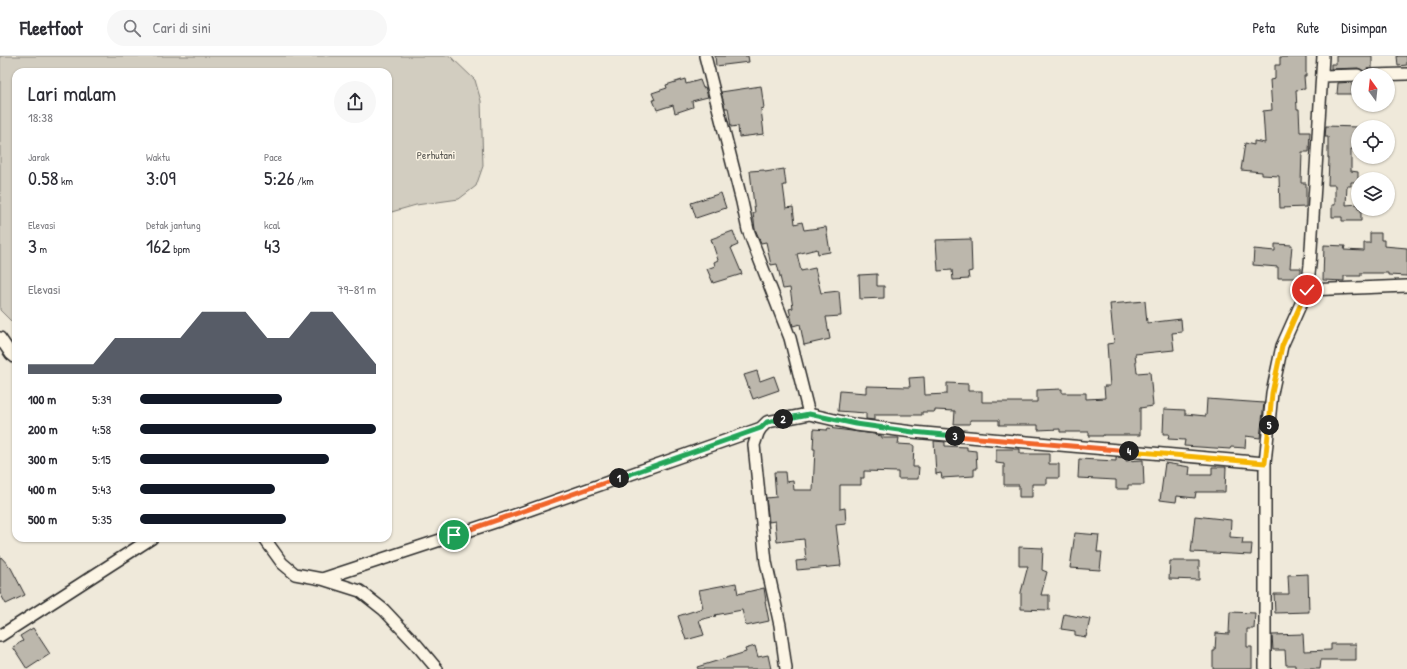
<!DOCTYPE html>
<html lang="id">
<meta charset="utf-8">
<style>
body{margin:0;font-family:"Patrick Hand",sans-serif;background:#f7f7f7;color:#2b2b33;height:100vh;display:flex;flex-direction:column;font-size:15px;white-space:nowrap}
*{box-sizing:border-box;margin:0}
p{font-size:13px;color:#7c7c81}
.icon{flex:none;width:22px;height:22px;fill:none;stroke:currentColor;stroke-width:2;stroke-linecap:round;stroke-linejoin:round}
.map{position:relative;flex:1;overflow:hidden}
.details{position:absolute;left:12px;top:12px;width:380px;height:474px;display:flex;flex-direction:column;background:#fff;border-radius:12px;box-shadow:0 1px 3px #0004}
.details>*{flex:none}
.needle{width:26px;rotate:345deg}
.tools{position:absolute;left:1351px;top:12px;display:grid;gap:8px}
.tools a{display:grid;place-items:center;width:44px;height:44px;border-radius:50%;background:#fff;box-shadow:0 1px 3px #0004;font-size:20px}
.pin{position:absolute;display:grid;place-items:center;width:34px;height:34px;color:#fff;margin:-17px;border:2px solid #fff;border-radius:50%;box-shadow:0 1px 4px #0007}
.km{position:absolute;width:20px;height:20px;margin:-10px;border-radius:50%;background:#222;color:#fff;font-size:11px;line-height:20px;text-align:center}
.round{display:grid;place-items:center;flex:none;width:42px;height:42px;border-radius:21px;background:#f7f7f7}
.overview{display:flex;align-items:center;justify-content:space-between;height:68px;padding:0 16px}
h1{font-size:22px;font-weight:600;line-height:30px}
.metrics{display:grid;grid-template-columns:repeat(3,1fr);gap:6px;height:68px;padding:4px 16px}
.metrics div{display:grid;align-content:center}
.metrics b{font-size:20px;font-weight:600}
.metrics small{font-size:11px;font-weight:400}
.metrics p{font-size:11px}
.chart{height:112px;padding:8px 16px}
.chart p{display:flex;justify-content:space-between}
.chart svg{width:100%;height:72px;margin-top:4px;fill:#111827;opacity:.7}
ul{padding:0 16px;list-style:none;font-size:13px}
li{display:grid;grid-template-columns:64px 48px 1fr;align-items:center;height:30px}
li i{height:10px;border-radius:5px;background:#111827}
header{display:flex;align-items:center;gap:24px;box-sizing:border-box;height:56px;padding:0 20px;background:#fff;border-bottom:1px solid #e1e1e2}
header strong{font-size:19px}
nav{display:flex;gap:22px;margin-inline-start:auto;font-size:14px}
.search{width:280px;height:36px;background:#f7f7f7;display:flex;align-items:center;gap:10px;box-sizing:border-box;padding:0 14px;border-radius:22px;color:#7c7c81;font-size:15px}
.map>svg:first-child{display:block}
.green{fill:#d2cdc0;stroke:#7e7c76}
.building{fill:#bcb7ac;stroke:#2b2b2b}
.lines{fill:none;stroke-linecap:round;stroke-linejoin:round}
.street-casing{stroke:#2b2b2b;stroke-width:14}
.street{stroke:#fcf5e5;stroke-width:11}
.split-1-casing{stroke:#fff;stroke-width:8}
.split-2-casing{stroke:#fff;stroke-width:8}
.split-3-casing{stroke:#fff;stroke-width:8}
.split-4-casing{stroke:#fff;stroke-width:8}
.split-5-casing{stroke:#fff;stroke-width:8}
.split-6-casing{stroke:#fff;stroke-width:8}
.split-1{stroke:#f0652b;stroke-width:5}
.split-2{stroke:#22a559;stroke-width:5}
.split-3{stroke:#22a559;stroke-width:5}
.split-4{stroke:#f0652b;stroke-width:5}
.split-5{stroke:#f5b400;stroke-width:5}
.split-6{stroke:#f5b400;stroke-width:5}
.labels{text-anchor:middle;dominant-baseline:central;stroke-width:3;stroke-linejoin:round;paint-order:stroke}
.park-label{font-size:11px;fill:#555450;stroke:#fcf5e5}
</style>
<header>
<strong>Fleetfoot</strong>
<div class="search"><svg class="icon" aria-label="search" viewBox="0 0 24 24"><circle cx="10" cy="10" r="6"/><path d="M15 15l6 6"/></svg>Cari di sini</div>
<nav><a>Peta</a><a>Rute</a><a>Disimpan</a></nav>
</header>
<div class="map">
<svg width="1407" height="613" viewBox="0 0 1407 613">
<rect width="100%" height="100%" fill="#efe9da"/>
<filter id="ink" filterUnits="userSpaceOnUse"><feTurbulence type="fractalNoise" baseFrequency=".025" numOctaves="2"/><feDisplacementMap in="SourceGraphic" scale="8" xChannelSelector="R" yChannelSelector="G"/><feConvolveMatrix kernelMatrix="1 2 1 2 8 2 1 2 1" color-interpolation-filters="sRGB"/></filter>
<g filter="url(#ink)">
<path class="green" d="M 0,0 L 450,0 L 475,24 L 481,45 L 483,110 L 476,130 L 459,143 L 416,149 L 388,157 L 388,16 L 16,16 L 16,270 L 0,254 Z"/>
<path class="building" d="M 715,0 L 748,0 L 749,6 L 716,10 Z
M 1336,0 L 1372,0 L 1372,12 L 1367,13 L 1364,15 L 1358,12 L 1331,13 L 1331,8 L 1336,8 Z
M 1397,0 L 1407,0 L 1407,9 L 1398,10 Z
M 1280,1 L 1306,1 L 1306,20 L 1304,20 L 1305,33 L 1296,34 L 1297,53 L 1299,53 L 1300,76 L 1310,76 L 1309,96 L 1302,96 L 1301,127 L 1306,127 L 1306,151 L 1280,152 L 1279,120 L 1262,119 L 1262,116 L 1241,114 L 1245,87 L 1254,89 L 1254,85 L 1265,87 L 1263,55 L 1272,54 L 1270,24 L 1275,23 L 1275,9 L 1280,9 Z
M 685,23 L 686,28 L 700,24 L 703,32 L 705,31 L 708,41 L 692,45 L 693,51 L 675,57 L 673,49 L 657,54 L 653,44 L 655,44 L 652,37 L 667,32 L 666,29 Z
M 1352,26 L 1352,38 L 1337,38 L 1338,27 Z
M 761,30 L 764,52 L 761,53 L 764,78 L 739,81 L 738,70 L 731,71 L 728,52 L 725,52 L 721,36 Z
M 1326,70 L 1358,71 L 1358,93 L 1351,93 L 1351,115 L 1358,116 L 1358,126 L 1351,126 L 1351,130 L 1347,130 L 1346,149 L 1358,148 L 1358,153 L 1361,153 L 1361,165 L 1342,165 L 1342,161 L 1332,161 L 1332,149 L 1335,149 L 1335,129 L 1328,129 L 1329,102 L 1328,102 L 1328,81 L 1325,81 Z
M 784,113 L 786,129 L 783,129 L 786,152 L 793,151 L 795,168 L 802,166 L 804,174 L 826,171 L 830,196 L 818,198 L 817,193 L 797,198 L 801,215 L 815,212 L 821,237 L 839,235 L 841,260 L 826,261 L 830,283 L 804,289 L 800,268 L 793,270 L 789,253 L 793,252 L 790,232 L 783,233 L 777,208 L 771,209 L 766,186 L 761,187 L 755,173 L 753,157 L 755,157 L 750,115 L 764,114 L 765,116 Z
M 721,137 L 726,152 L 696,162 L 691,147 Z
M 733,175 L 738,189 L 731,192 L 742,218 L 713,227 L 707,213 L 715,210 L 714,206 L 718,204 L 711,183 Z
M 1370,177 L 1381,177 L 1381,184 L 1384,184 L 1384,190 L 1407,192 L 1407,220 L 1388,219 L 1388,217 L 1361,217 L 1361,220 L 1344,220 L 1344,225 L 1323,224 L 1324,189 L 1345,190 L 1344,194 L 1364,195 L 1364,187 L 1370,187 Z
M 971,183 L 972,215 L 968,216 L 969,223 L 953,224 L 952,214 L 938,215 L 936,184 Z
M 1275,188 L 1292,189 L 1290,212 L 1301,212 L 1301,222 L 1278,222 L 1278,211 L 1253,209 L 1254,193 L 1275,195 Z
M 877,218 L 877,230 L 884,230 L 884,242 L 860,243 L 859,219 Z
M 1145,245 L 1147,267 L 1181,263 L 1182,276 L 1172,277 L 1174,294 L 1135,298 L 1137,317 L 1150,316 L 1153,350 L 1140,352 L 1140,379 L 1103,379 L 1103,380 L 1089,380 L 1089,376 L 1060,376 L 1060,373 L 1038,374 L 1038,369 L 999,369 L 999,364 L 970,364 L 970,368 L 954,368 L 955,355 L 935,354 L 935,356 L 922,356 L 922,359 L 874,359 L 874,364 L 866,363 L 866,357 L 838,355 L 840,335 L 866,337 L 866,330 L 910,331 L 909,322 L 924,321 L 925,339 L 947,338 L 947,327 L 968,328 L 968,335 L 982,335 L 982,346 L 1037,346 L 1037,334 L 1062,333 L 1062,337 L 1086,337 L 1086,343 L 1105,342 L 1104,330 L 1110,330 L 1107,288 L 1114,287 L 1110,248 Z
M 757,315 L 760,325 L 774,320 L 779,334 L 753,343 L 744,319 Z
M 1207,343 L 1264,347 L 1260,382 L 1246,380 L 1245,392 L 1231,391 L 1230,393 L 1184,390 L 1185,384 L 1168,383 L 1169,378 L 1163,378 L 1164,353 L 1185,354 L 1185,358 L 1206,360 Z
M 828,372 L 875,378 L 875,379 L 882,380 L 882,382 L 899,382 L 898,388 L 914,389 L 913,411 L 919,411 L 918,423 L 898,423 L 898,416 L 864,415 L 864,422 L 861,422 L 861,429 L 840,429 L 840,453 L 845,452 L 846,468 L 836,469 L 841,510 L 797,514 L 796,505 L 806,504 L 804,483 L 777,486 L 775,465 L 769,466 L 766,442 L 776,441 L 774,416 L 785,416 L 786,426 L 793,425 L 794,434 L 813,434 L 815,393 L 813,393 L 814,373 L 827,374 Z
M 934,385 L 945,386 L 945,390 L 967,391 L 967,394 L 976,395 L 977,413 L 974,413 L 974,420 L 942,422 L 941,417 L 936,418 Z
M 996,393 L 1020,393 L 1020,398 L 1049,398 L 1049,408 L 1059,408 L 1059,422 L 1047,422 L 1047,428 L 1032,428 L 1032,441 L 1019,441 L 1019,429 L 1004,429 L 1004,408 L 996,407 Z
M 1116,401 L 1126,402 L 1126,405 L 1143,404 L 1144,429 L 1128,429 L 1128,433 L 1116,433 L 1116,424 L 1078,422 L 1079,403 L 1116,405 Z
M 1165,407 L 1190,411 L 1189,419 L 1212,419 L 1212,411 L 1226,411 L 1225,436 L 1196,436 L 1195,442 L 1177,440 L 1176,446 L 1160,444 Z
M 1195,460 L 1231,464 L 1230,481 L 1243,482 L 1242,488 L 1252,488 L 1251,499 L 1191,496 Z
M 1075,477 L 1099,479 L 1097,496 L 1102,496 L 1100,514 L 1070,512 Z
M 1019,491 L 1043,492 L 1042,514 L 1047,516 L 1041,539 L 1049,539 L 1049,554 L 1021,553 L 1021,536 L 1028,510 L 1019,510 Z
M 0,500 L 11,512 L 25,539 L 6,548 L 0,537 Z
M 1170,505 L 1199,505 L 1199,524 L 1169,523 Z
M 1308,518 L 1309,556 L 1275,557 L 1274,538 L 1289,538 L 1288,519 Z
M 736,527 L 738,538 L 764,532 L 766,545 L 765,545 L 769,565 L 746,570 L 742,554 L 715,559 L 716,560 L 699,564 L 704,579 L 686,584 L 678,560 L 703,552 L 699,534 Z
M 1230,556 L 1255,557 L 1254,573 L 1247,573 L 1247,591 L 1252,591 L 1252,613 L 1213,613 L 1213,595 L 1215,595 L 1216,577 L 1229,578 Z
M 1064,558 L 1090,563 L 1086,581 L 1075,579 L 1075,575 L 1061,573 Z
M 33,572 L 50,598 L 27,613 L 13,591 L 23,585 L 20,580 Z
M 1303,578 L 1304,595 L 1331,594 L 1331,588 L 1356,588 L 1356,604 L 1321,604 L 1320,613 L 1295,613 L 1295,609 L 1286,609 L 1285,594 L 1273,594 L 1272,579 Z
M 755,590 L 758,601 L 768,599 L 771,613 L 698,613 L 697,611 L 746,596 L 745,593 Z"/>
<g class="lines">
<g class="street-casing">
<path id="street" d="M 705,0 L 742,146 L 748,174 L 790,282 L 809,358
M 1370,19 L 1407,18
M 1322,20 L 1358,19
M 1307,234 L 1407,230
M 0,282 L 11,298 L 16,302
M 264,482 L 282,507 L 295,518 L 322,523 L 360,535 L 384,554 L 416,588 L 437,613
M 322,523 L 498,465 L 761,372
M 0,580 L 152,482
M 786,613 L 780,569 L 766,506 L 754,389 L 758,377 L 761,372 L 767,366 L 809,358 L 856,369 L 913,376 L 1265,407
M 1265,613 L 1265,407 L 1272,337 L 1282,290 L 1307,234 L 1310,209 L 1323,0"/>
</g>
<use href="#street" class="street"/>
</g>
</g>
<g class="lines" filter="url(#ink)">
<g class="split-1-casing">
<path id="split-1" d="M 454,479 L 619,422"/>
</g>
<g class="split-2-casing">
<path id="split-2" d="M 619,422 L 761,372 L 767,366 L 783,363"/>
</g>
<g class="split-3-casing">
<path id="split-3" d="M 783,363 L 809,358 L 856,368 L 913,376 L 955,380"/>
</g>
<g class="split-4-casing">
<path id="split-4" d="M 955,380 L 1129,395"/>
</g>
<g class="split-5-casing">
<path id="split-5" d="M 1129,395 L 1265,407 L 1269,369"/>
</g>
<g class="split-6-casing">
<path id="split-6" d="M 1269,369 L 1272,337 L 1282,290 L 1307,234"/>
</g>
<use href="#split-1" class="split-1"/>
<use href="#split-2" class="split-2"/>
<use href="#split-3" class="split-3"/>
<use href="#split-4" class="split-4"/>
<use href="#split-5" class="split-5"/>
<use href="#split-6" class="split-6"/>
</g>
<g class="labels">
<g class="park-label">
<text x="436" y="99">Perhutani</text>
</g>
</g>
</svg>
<div class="tools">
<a><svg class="needle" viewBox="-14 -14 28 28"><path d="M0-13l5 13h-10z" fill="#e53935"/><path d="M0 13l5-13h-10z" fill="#7c7c81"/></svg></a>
<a><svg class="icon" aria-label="locate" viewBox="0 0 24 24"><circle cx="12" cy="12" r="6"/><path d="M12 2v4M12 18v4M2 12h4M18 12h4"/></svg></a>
<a><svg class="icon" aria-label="layers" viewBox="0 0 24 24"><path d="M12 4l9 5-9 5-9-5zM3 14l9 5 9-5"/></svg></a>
</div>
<div class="pin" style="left:454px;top:479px;background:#1e9e55"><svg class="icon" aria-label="arrive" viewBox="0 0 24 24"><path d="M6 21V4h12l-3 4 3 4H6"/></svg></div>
<div class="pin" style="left:1307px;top:234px;background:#d93025"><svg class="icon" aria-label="check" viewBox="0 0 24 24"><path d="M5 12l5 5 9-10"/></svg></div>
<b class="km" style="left:619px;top:422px">1</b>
<b class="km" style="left:783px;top:363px">2</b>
<b class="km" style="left:955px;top:380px">3</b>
<b class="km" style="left:1129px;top:395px">4</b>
<b class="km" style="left:1269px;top:369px">5</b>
<section class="details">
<div class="overview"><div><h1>Lari malam</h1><p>18:38</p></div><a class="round"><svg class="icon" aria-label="share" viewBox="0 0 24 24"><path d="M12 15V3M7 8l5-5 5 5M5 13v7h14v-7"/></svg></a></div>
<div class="metrics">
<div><p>Jarak</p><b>0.58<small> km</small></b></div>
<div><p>Waktu</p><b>3:09</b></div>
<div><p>Pace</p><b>5:26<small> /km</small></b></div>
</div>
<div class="metrics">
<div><p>Elevasi</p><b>3<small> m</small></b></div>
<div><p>Detak jantung</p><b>162<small> bpm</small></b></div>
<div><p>kcal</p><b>43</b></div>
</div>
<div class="chart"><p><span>Elevasi</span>79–81 m</p>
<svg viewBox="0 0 160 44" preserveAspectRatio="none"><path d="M0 44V38L10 38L20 38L30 38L40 22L50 22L60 22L70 22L80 6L90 6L100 6L110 22L120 22L130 6L140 6L150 22L160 38V44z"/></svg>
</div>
<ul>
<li><b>100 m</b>5:39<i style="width:60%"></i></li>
<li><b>200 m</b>4:58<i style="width:100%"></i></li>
<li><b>300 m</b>5:15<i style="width:80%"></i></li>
<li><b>400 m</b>5:43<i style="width:57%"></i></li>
<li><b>500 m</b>5:35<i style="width:62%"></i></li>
</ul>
</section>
</div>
